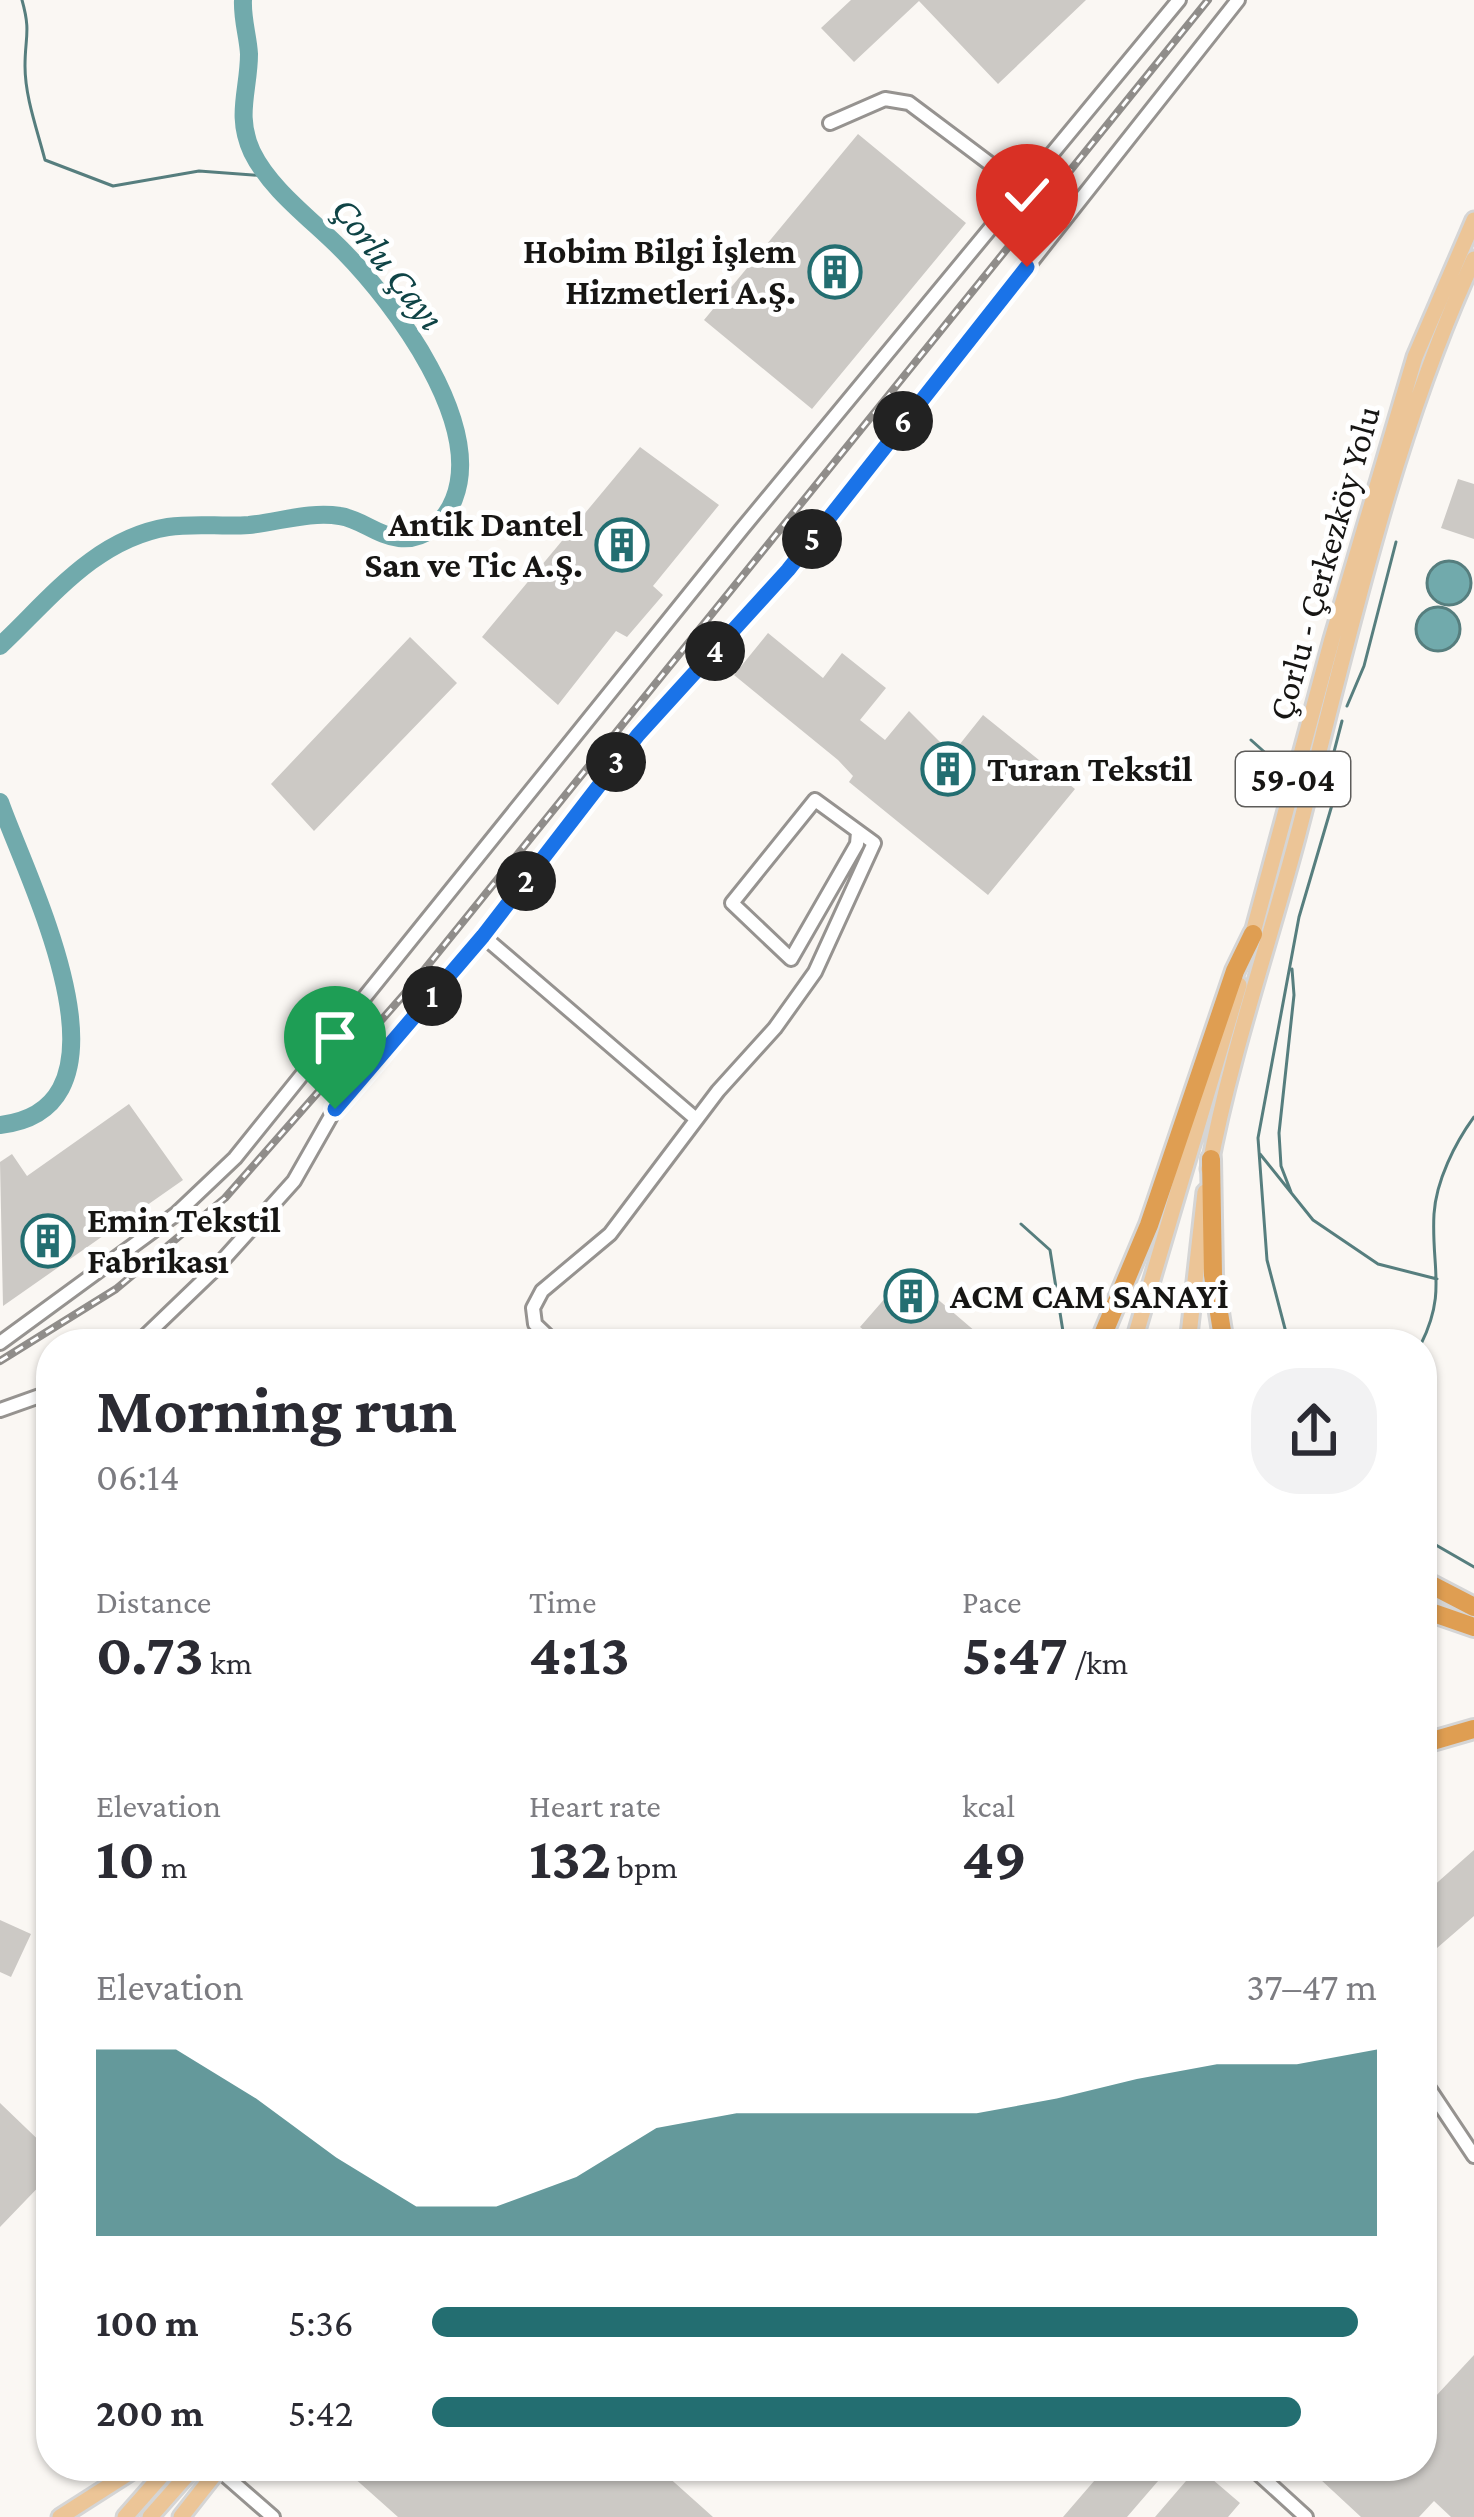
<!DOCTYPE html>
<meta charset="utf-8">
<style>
body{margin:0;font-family:"Crimson Pro",serif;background:#f2f2f3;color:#2b2b33;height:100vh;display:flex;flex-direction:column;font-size:45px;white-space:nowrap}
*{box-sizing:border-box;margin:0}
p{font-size:39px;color:#7c7c81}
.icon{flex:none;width:66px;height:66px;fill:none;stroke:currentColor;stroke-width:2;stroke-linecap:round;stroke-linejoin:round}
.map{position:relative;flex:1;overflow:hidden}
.panel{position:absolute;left:36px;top:1329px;width:1401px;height:1152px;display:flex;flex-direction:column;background:#fff;border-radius:48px;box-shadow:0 3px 9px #0004}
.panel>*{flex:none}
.pin{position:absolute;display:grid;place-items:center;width:102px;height:102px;color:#fff;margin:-123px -51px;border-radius:50% 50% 50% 0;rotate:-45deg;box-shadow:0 0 12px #0007}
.pin .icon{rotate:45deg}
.km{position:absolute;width:60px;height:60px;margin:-30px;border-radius:50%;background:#222;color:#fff;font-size:33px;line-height:60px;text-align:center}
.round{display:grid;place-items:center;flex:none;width:126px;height:126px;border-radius:48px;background:#f2f2f3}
.summary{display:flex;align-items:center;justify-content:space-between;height:204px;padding:0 60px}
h1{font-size:66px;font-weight:700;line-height:90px}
.figures{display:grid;grid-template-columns:repeat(3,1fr);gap:18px;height:204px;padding:12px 60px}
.figures div{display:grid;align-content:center}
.figures b{font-size:60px;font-weight:700}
.figures small{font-size:33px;font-weight:400}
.figures p{font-size:33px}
.chart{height:336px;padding:24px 60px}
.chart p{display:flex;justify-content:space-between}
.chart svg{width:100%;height:216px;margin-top:12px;fill:#236e71;opacity:.7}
ul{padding:0 60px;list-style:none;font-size:39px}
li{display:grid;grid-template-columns:192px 144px 1fr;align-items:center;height:90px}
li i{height:30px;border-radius:15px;background:#236e71}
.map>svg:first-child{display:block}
.water{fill:#71aaac;stroke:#567e7e;stroke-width:3}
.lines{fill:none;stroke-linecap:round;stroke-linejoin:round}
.stream{stroke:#567e7e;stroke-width:3}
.river{stroke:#71aaac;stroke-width:18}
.building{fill:#ccc9c5}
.minor-casing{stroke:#969390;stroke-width:18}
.major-casing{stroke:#d5d5d5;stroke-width:21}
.highway-casing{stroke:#d5d5d5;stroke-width:24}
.minor{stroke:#fff;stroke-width:12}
.major{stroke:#ecc597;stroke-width:15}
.highway{stroke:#df9e52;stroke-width:18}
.rail-casing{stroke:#908d8a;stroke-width:8}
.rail{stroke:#fff;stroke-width:3;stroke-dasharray:9;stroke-linecap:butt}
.route-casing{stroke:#fff;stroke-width:24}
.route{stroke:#1a73e8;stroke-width:15}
.labels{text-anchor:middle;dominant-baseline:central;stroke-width:10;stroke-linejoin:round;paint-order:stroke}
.shield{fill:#fff;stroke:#5d5c5a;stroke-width:3}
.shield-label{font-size:33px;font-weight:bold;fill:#171614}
.poi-label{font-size:36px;font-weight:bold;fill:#171614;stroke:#fff;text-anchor:start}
.street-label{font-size:36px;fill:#171614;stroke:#fff}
.water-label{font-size:39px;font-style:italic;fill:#0f4446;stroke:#fff}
</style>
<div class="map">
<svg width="1474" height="2517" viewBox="0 0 1474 2517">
<rect width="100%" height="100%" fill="#faf7f3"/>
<path class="water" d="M1427 583a22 22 0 1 1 44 0a22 22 0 1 1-44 0Z
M1416 629a22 22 0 1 1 44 0a22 22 0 1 1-44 0Z"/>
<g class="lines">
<path class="stream" d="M 22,0 C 31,32 25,36 25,66 C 25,97 37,129 45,160 L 113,186 L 199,171 L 268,176
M 1347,706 L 1364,666 L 1396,542
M 1251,740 L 1270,757 L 1283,760
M 1329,771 L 1342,721
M 1260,1154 L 1313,1220 L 1378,1264 L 1437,1279
M 1291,1192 L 1281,1166 L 1279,1133 L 1294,995 L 1292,969
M 1021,1224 L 1050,1250 L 1065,1344
M 1289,1344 L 1267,1260 L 1258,1138 L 1299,917 L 1337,788 L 1331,774
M 1421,1344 C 1447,1292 1431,1267 1434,1214 C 1436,1181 1455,1143 1474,1117
M 1422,1537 L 1474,1567
M 1422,1772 L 1430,1770 L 1425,1753"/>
<path class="river" d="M 0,646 C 50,599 95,539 168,527 C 195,523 222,527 249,525 C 279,522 310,511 340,516 C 361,519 378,536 399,538 C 424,541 445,522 454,499 C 484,423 395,304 344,252 C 314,221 271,191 252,152 C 235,115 249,90 249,54 C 248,36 242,19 243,0
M 0,802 C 25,875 147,1108 0,1125"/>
</g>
<path class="building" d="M 851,0 L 1086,0 L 998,84 L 919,1 L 854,62 L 821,28 Z
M 858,134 L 966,223 L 812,409 L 704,320 Z
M 640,447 L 719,505 L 653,586 L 663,595 L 627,637 L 616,631 L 558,705 L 482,637 Z
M 1458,479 L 1474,484 L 1474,539 L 1441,528 Z
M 768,633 L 823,678 L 842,653 L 886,688 L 860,720 L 885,740 L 909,711 L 952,754 L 983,715 L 1075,789 L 988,895 L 849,782 L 853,776 L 838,760 L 734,675 Z
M 410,637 L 457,683 L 314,831 L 271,784 Z
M 129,1104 L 183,1180 L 3,1306 L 0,1162 L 12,1154 L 27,1176 Z
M 907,1273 L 990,1344 L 900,1344 L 883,1329 L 875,1339 L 860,1327 Z
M 1474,1850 L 1474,1916 L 1422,1961 L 1422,1896 Z
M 0,1920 L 31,1934 L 11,1977 L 0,1972 Z
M 0,2103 L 51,2152 L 51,2174 L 0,2227 Z
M 1474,2355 L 1474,2517 L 1451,2517 L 1434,2501 L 1419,2517 L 1361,2517 L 1306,2466 L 1422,2466 L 1422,2411 Z
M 361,2466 L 656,2466 L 713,2517 L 398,2517 L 352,2476 Z
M 1107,2466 L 1171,2466 L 1127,2517 L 1063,2517 Z
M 1198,2467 L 1240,2503 L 1228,2517 L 1155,2517 Z"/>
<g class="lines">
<g class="minor-casing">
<path id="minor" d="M 830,123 L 885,99 L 909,103 L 1025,190
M 483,936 L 638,735 L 788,570 L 1238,0
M 0,1343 L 176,1214 L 235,1158 L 741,530 L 1179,0
M 137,1344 L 213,1271 L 294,1181 L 335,1109 L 483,936 L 696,1119
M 556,1344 L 535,1324 L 533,1308 L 542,1291 L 610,1234 L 718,1091 L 775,1028 L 815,972 L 874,843 L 815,800 L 732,903 L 791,959 L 857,844 L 858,832
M 0,1410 L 51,1392
M 1422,2078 L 1474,2156
M 1250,2466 L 1306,2517
M 219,2470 L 273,2517"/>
</g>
<g class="major-casing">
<path id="major" d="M 1250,944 L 1332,639 L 1415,357 L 1474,220
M 1209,1169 C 1230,1056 1269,944 1298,834 C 1347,645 1392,436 1474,259
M 1133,1344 L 1239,985
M 1188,1344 L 1205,1192
M 60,2517 L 140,2466
M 125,2517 L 170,2466
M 150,2517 L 195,2466
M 181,2517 L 221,2466"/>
</g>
<g class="highway-casing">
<path id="highway" d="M 1211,1159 L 1213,1275 L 1224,1344
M 1099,1344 L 1149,1225 L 1235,971 L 1253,934
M 1422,1580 L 1474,1607
M 1422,1609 L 1474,1627
M 1422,1744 L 1474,1729"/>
</g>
<use href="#minor" class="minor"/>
<use href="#major" class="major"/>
<use href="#highway" class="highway"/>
<g class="rail-casing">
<path id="rail" d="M 0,1361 L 116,1289 L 225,1198 L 407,991 L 1208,0"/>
</g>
<use href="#rail" class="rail"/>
</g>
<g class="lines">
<g class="route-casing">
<path id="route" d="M 335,1109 L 483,936 L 638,735 L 788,570 L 1027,267"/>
</g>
<use href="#route" class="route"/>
</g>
<defs>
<g id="building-ring" transform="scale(2.7)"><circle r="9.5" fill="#fff" stroke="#236e71" stroke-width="1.5"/><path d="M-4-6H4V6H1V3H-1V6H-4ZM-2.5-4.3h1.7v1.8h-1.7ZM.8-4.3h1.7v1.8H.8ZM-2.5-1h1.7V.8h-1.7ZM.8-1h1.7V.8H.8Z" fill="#236e71"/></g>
</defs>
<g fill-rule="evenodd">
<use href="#building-ring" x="835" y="272"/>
<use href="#building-ring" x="622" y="545"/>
<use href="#building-ring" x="948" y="769"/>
<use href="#building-ring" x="48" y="1241"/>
<use href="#building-ring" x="911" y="1296"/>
</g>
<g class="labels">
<rect class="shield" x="1236" y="752" width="114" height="54" rx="9"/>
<g class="shield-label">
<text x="1293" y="779">59-04</text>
</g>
<g class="poi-label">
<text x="796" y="251" text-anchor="end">Hobim Bilgi İşlem<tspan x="796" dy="41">Hizmetleri A.Ş.</tspan></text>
<text x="583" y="524" text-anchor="end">Antik Dantel<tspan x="583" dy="41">San ve Tic A.Ş.</tspan></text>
<text x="987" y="769">Turan Tekstil</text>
<text x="87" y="1220">Emin Tekstil<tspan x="87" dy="41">Fabrikası</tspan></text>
<text x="950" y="1296">ACM CAM SANAYİ</text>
</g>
<g class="street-label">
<text transform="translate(1324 563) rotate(-74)">Çorlu - Çerkezköy Yolu</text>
</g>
<g class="water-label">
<text transform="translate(389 263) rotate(52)">Çorlu Çayı</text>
</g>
</g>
</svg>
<div class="pin" style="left:335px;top:1109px;background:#1e9e55"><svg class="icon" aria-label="arrive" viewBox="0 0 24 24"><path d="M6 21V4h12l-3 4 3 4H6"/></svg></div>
<div class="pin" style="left:1027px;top:267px;background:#d93025"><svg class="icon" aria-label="check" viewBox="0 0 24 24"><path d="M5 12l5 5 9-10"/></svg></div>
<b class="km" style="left:432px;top:996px">1</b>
<b class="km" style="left:526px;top:881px">2</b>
<b class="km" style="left:616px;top:762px">3</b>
<b class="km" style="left:715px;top:651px">4</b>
<b class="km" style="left:812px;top:539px">5</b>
<b class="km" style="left:903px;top:421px">6</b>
<section class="panel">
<div class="summary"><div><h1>Morning run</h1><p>06:14</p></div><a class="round"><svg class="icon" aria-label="share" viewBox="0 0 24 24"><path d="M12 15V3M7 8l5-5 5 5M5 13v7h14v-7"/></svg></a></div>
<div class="figures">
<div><p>Distance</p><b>0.73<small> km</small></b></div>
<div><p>Time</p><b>4:13</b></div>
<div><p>Pace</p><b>5:47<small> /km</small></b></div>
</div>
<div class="figures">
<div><p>Elevation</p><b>10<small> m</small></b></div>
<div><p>Heart rate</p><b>132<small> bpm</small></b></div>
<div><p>kcal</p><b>49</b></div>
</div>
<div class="chart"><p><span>Elevation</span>37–47 m</p>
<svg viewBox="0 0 160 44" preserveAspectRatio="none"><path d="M0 44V6L10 6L20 16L30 28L40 38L50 38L60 32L70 22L80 19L90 19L100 19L110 19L120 16L130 12L140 9L150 9L160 6V44z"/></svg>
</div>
<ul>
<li><b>100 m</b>5:36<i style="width:98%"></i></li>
<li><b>200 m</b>5:42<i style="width:92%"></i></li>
</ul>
</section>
</div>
